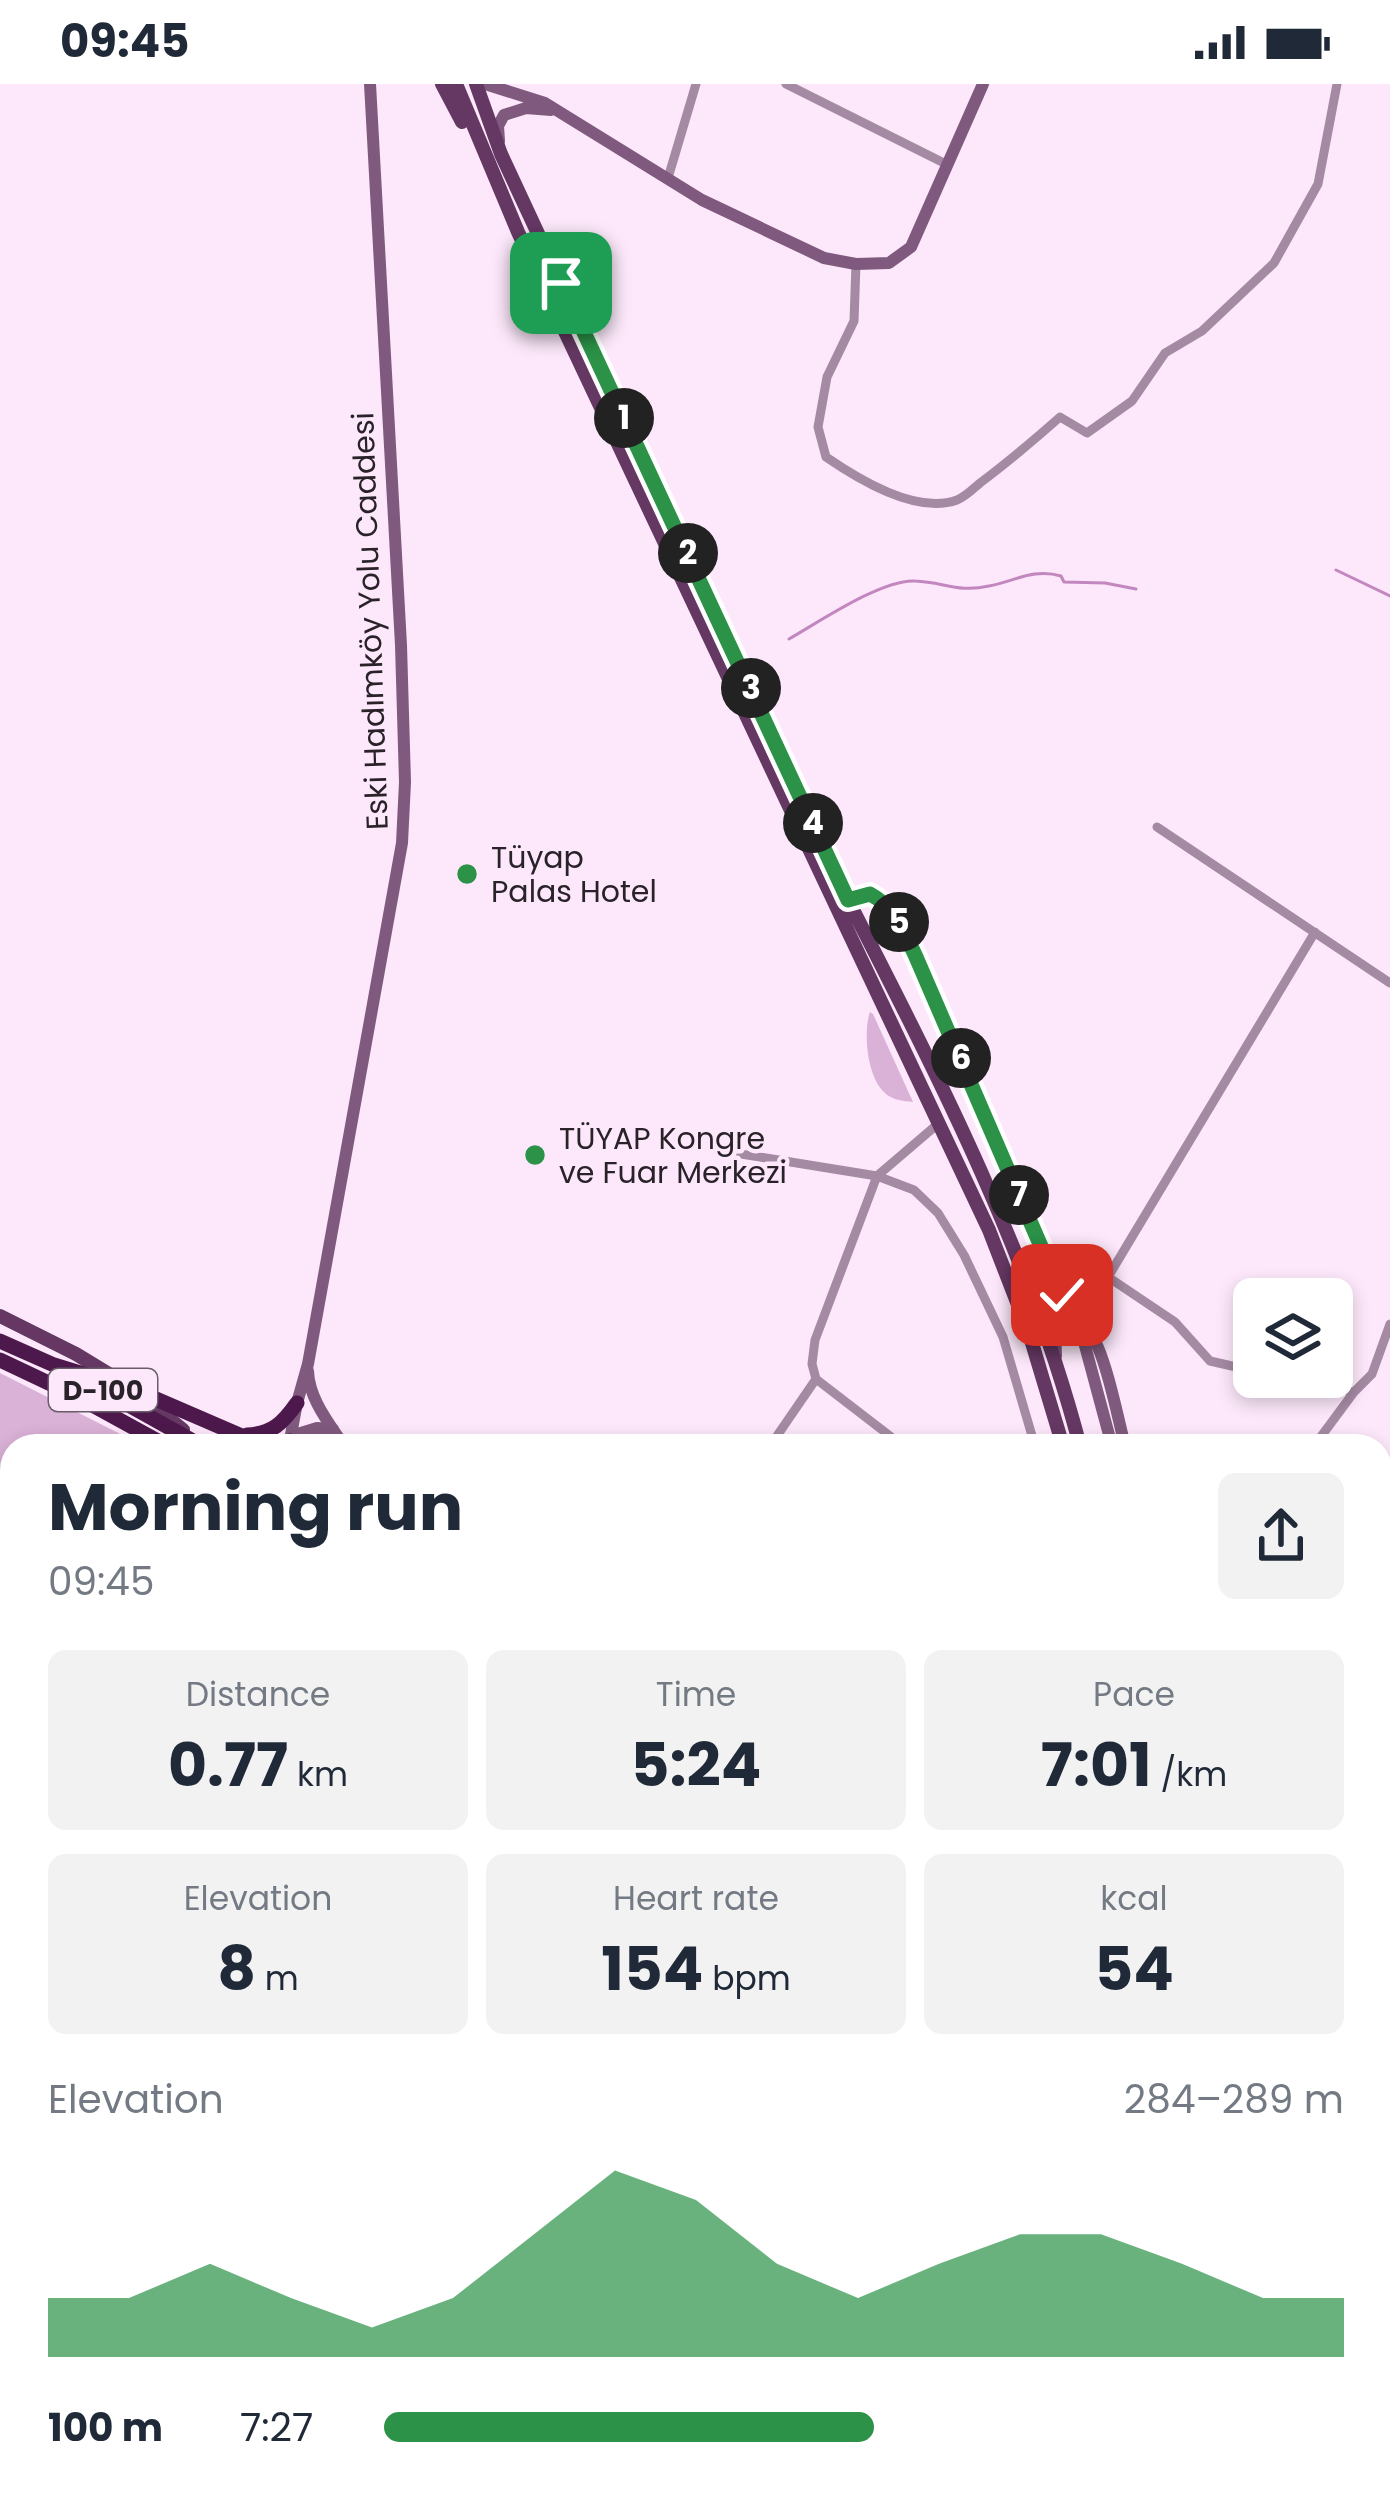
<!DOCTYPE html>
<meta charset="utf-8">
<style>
body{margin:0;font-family:Poppins,sans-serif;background:#f2f2f3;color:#1f2937;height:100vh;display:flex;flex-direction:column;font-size:45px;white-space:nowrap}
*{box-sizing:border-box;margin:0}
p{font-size:39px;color:#747a83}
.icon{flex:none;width:66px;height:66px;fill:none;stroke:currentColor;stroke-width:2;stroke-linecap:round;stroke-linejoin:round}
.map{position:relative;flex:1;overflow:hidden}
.side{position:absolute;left:0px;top:1350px;width:1392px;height:1065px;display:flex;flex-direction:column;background:#fff;border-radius:36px 36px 0 0;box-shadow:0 6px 18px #0003}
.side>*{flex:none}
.buttons{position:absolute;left:1233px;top:1194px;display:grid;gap:24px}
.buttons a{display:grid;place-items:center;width:120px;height:120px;border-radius:18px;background:#fff;box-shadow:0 6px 18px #0003;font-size:60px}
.pin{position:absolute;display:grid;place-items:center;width:102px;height:102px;color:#fff;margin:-51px;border-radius:24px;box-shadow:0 6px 18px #0006}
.km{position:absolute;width:60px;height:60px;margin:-30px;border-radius:50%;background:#222;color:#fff;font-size:33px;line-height:60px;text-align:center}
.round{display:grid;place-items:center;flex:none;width:126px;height:126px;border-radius:18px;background:#f2f2f3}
.summary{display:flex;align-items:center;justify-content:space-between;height:204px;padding:0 48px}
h1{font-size:66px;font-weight:700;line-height:90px}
.stats{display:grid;grid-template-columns:repeat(3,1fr);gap:18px;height:204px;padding:12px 48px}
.stats div{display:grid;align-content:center;border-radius:18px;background:#f2f2f3;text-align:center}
.stats b{font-size:60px;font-weight:700}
.stats small{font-size:33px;font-weight:400}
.stats p{font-size:33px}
.chart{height:336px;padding:24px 48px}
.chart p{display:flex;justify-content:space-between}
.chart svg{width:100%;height:216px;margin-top:12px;fill:#2b9248;opacity:.7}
ul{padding:0 48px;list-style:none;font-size:39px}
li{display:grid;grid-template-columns:192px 144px 1fr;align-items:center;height:90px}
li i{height:30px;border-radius:15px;background:#2b9248}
.status{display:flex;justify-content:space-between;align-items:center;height:84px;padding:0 60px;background:#fff;direction:ltr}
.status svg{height:33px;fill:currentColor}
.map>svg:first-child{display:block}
.green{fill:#dab1d7}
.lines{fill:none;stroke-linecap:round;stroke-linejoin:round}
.stream{stroke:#c387c0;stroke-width:3}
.street{stroke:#a58aa3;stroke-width:9}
.secondary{stroke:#805a7e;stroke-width:12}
.primary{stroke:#653863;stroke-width:14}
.highway{stroke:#4d194c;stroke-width:15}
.route-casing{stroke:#fff;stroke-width:24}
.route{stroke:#2b9248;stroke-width:15}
.poi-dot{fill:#2b9248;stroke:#fce8fa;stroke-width:4.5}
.labels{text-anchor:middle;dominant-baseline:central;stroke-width:9;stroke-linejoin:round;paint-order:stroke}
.shield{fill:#fce8fa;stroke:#695d68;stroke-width:3}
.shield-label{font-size:27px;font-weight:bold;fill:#2a2229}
.street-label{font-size:30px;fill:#2a2229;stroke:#fce8fa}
.poi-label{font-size:30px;fill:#2a2229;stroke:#fce8fa;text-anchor:start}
</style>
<div class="status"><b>09:45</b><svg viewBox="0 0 49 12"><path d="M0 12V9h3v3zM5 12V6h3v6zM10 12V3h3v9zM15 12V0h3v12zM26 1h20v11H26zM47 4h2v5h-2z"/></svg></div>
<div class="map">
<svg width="1390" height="2413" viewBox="0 0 1390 2413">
<rect width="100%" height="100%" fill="#fce8fa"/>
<path class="green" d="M 870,928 L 873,930 L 913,1018 C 904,1017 891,1016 884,1008 C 867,992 863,948 870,928 Z
M 0,1289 L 144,1362 L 12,1362 L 12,1599 L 0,1596 Z"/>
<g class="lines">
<path class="stream" d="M 1336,486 L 1390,512
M 789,555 C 819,538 882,495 915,497 C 944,498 958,509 989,502 C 1015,497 1034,484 1061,492 L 1064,498 L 1105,499 L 1136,505"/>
<path class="street" d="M 786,0 L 948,81
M 668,94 L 696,0
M 856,180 L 854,237 L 827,293 L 818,343 L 826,373 C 858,395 916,431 957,416 C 965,413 973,405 980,399 C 1008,378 1034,356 1060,333 L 1087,349 L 1132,317 L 1165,269 L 1202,247 L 1274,179 L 1318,100 L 1337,0
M 1157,743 L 1390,899
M 716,1066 L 877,1092 L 914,1106 L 938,1129 L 964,1171 L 1003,1253 L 1035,1362
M 1108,1193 L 1175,1238 L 1210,1277 L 1254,1287
M 1063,1217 L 1108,1193 L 1315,848
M 1280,1293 L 1354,1308 L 1314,1362
M 1354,1308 L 1372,1290 L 1390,1240
M 770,1362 L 816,1295
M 903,1362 L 816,1295 L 812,1280 L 815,1256 L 877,1092 L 939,1039
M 1380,1502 L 1390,1502
M 1380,1568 L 1390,1566
M 0,1759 L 12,1763
M 1380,1826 L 1390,1832
M 1380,1985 L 1390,1968
M 0,1994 L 12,1950
M 0,2071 L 7,2041
M 0,2192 L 12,2192
M 0,2310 L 12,2310
M 537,2403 L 539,2413
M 328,2413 L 336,2403
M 381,2413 L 387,2408 L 388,2403
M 803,2413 L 806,2403"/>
<path class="secondary" d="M 485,0 L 545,19 L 702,116 L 824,174 L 856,180 L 889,179 L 911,163 L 983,0
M 499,57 L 498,42 L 504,31 L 526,24 L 551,26
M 848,816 L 870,810 C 896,824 904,848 917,873 L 1062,1211 L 1064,1240 L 1055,1245 L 1056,1272
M 1030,1205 C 1048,1223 1071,1227 1086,1243 C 1104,1260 1118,1335 1125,1362
M 1064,1240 L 1078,1248 L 1084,1258 L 1112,1362
M 308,1287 C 309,1315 329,1339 344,1362
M 291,1352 L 317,1344 L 333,1345
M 289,1361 L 297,1319 L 308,1280 L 402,759 L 405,698 L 401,561 L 370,0
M 478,2403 L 478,2413
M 35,2413 L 42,2403"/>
<path class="primary" d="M 442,0 L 462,38
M 456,0 L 518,148 L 989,1146 L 1029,1249 L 1063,1362
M 476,0 L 501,70 L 848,816 C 938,992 1030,1170 1080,1362
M 0,1232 L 76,1270 L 122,1298
M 140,1311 L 183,1346
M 0,1602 L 12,1604
M 1380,2206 L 1390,2213
M 1380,2295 L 1390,2301
M 939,2413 L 944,2403
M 950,2413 L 954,2403
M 967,2413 L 972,2403"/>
<path class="highway" d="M 0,1257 L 63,1285
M 0,1276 L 74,1311 L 167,1362
M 54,1281 L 135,1306 L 258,1359 L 272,1361 L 290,1357
M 89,1299 L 202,1362
M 247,1351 C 272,1350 283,1339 297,1319
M 1380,2228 L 1390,2234
M 1380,2271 L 1390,2276
M 1380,2284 L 1390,2289"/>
</g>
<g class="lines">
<g class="route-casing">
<path id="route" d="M 561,199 L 848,816 L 870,810 C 896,824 904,848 916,873 L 1062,1211"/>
</g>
<use href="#route" class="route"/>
</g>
<g class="poi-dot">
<circle cx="467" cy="790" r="12"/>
<circle cx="535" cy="1071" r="12"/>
</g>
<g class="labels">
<rect class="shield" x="49" y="1285" width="108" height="42" rx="9"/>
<g class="shield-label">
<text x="103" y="1306">D-100</text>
</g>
<g class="street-label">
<text transform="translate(370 537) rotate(-92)">Eski Hadımköy Yolu Caddesi</text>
</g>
<g class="poi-label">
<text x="491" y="773">Tüyap<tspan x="491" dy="34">Palas Hotel</tspan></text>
<text x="559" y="1054">TÜYAP Kongre<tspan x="559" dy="34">ve Fuar Merkezi</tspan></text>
</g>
</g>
</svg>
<div class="buttons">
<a><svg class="icon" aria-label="layers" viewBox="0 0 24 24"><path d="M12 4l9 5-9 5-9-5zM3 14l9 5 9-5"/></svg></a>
</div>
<div class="pin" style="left:561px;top:199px;background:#1e9e55"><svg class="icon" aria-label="arrive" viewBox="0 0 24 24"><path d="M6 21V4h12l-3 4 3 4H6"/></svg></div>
<div class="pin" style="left:1062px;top:1211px;background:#d93025"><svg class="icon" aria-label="check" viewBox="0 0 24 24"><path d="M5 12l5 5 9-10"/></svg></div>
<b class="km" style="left:624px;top:334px">1</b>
<b class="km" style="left:688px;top:469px">2</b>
<b class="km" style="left:751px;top:604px">3</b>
<b class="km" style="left:813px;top:739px">4</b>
<b class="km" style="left:899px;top:838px">5</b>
<b class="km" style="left:961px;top:974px">6</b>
<b class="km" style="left:1019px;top:1111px">7</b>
<section class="side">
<div class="summary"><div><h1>Morning run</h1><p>09:45</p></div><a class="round"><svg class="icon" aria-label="share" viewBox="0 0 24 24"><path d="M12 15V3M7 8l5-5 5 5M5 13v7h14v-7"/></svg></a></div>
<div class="stats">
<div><p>Distance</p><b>0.77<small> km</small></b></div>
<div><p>Time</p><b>5:24</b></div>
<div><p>Pace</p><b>7:01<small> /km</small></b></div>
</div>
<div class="stats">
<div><p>Elevation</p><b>8<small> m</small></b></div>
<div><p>Heart rate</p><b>154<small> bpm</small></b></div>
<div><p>kcal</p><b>54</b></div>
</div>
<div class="chart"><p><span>Elevation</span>284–289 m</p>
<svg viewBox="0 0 160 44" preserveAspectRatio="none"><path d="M0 44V32L10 32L20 25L30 32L40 38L50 32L60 19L70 6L80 12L90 25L100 32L110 25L120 19L130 19L140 25L150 32L160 32V44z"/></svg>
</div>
<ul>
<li><b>100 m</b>7:27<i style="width:51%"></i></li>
</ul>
</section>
</div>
